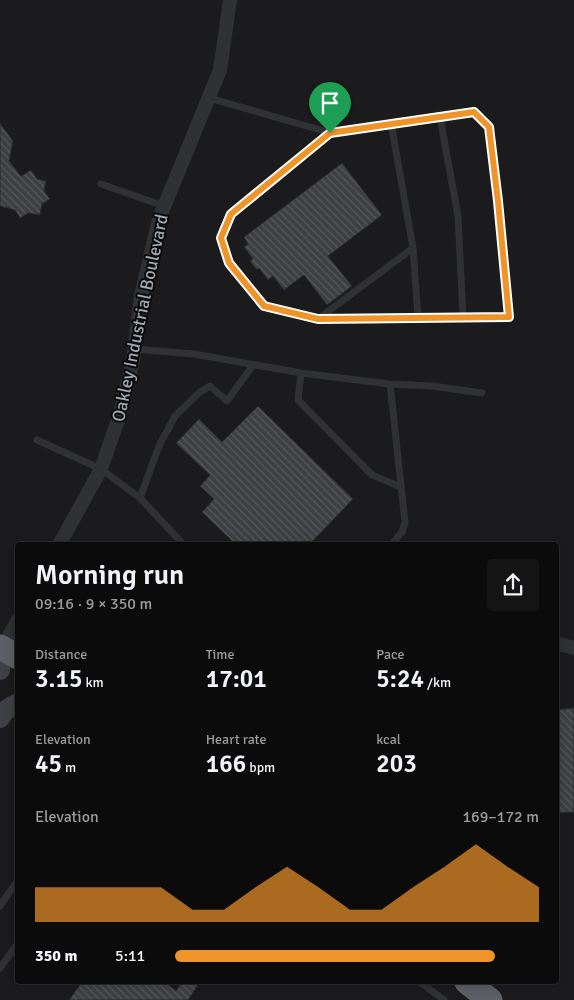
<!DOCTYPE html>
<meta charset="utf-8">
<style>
body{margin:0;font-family:Signika,sans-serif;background:#141415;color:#f1f3f6;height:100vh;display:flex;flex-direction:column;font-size:19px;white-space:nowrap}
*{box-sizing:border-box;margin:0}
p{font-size:16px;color:#9a9b9d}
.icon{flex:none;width:28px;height:28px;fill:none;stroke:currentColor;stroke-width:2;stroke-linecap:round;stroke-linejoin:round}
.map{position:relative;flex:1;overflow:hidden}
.panel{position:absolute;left:15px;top:542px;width:544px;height:442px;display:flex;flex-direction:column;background:#0b0b0c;border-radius:5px;box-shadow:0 2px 12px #0003,0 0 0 1px #2b2b2d}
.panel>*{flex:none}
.pin{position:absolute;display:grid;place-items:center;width:42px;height:42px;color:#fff;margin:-51px -21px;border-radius:50% 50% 50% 0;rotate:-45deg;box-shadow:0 0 5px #0007}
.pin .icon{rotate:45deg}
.round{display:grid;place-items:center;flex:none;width:52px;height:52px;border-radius:5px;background:#141415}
.summary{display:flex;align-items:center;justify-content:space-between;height:85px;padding:0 20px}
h1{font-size:28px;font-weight:600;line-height:38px}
.metrics{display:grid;grid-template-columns:repeat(3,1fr);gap:8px;height:85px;padding:5px 20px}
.metrics div{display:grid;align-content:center}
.metrics b{font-size:25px;font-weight:600}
.metrics small{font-size:14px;font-weight:400}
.metrics p{font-size:14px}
.chart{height:140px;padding:10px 20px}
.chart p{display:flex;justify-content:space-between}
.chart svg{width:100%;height:90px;margin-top:5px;fill:#ee9429;opacity:.7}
ul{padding:0 20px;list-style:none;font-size:16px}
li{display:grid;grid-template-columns:80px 60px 1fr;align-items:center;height:38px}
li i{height:12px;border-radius:6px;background:#ee9429}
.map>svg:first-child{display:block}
.built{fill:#1b1b1d;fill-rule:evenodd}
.building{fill:url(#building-back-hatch);stroke:#29292c}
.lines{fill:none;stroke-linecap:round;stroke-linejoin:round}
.lane{stroke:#303135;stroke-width:7}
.street{stroke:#303135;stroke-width:14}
.secondary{stroke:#3e4045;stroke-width:20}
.highway{stroke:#5c6066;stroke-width:25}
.route-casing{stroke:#fff;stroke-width:10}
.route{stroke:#ee9429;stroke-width:6}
.labels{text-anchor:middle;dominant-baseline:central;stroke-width:4;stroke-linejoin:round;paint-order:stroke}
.street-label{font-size:18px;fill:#a0a7b1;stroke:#0a0a0b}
</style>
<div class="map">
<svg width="574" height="1000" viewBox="0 0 574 1000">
<defs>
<pattern id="building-back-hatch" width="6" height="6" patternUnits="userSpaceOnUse" patternTransform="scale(1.25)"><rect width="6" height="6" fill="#3e3f43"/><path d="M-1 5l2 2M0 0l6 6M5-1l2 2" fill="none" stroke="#57585c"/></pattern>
</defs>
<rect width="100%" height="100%" fill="#0f0f10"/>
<path class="built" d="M 0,0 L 574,0 L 574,1000 L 0,1000 ZM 18,545 L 556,545 L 556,982 L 18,982 Z"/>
<path class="building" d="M 0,123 L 13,141 L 9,161 L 21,176 L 31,170 L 37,179 L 46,181 L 44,191 L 50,199 L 42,204 L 40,215 L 28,213 L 20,218 L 15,210 L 0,206 Z
M 342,163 L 382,215 L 328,256 L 352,286 L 327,305 L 304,275 L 284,290 L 273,276 L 268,280 L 259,268 L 257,270 L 250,261 L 253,259 L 244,247 L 248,244 L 244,237 Z
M 258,406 L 353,499 L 309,545 L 236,545 L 202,512 L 214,499 L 200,486 L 210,475 L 176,443 L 199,419 L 222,442 Z
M 574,708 L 574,812 L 556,813 L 556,710 Z
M 82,982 L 165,982 L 176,991 L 182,982 L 195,982 L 198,985 L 188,1000 L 69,1000 Z"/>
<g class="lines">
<path class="lane" d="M 209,98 L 331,133 L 391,123 L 413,248 L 418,318 L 318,319 L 264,306 L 229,263 L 221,238 L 231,214 L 331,133
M 440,117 L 458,216 L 463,317
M 391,123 L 474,112 L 489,127 L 498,201 L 509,317 L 418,318
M 101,184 L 164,206
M 318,319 L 413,248
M 134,349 L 194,354 L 301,373 L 390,384 L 432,386 L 482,393
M 301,373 L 298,400 L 372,475 L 401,487
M 390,384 L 405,522 L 402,532 L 391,545
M 37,440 L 101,469 L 140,498 L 184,545
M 140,498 L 159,446 L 175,416 L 200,392 L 210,386 L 227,401 L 253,365
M 0,906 L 18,880
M 0,968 L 18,943
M 420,982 L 444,1000"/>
<path class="street" d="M 59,545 L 101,469 L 120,414 L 133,361 L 141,296 L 159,219 L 220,70 L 230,0
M 556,643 L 574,648
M 2,648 L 18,620"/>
<path class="secondary" d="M 0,670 L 2,648
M 0,718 C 4,711 10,706 18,703"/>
<path class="highway" d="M 0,647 L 18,657
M 467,982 L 490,1000"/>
</g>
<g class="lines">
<g class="route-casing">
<path id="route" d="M 474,112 L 489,127 L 498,201 L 509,317 L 318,319 L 264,306 L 229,263 L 221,238 L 231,214 L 330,133 Z"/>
</g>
<use href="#route" class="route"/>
</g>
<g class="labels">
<g class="street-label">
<text transform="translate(140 318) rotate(-78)">Oakley Industrial Boulevard</text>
</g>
</g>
</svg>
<div class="pin" style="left:330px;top:133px;background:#1e9e55"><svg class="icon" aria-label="arrive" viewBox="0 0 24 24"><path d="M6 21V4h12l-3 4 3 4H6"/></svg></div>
<section class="panel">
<div class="summary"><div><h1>Morning run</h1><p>09:16 · 9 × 350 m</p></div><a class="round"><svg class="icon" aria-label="share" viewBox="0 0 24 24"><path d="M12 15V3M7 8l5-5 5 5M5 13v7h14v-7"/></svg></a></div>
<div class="metrics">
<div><p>Distance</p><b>3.15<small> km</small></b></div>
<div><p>Time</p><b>17:01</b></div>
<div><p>Pace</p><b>5:24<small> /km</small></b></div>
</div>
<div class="metrics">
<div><p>Elevation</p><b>45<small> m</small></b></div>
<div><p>Heart rate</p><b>166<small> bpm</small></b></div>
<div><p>kcal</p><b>203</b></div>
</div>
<div class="chart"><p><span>Elevation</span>169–172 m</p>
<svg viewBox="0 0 160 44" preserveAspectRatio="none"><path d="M0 44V27L10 27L20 27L30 27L40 27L50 38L60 38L70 27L80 17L90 27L100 38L110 38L120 27L130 17L140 6L150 17L160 27V44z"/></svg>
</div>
<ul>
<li><b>350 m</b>5:11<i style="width:88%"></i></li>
</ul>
</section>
</div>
